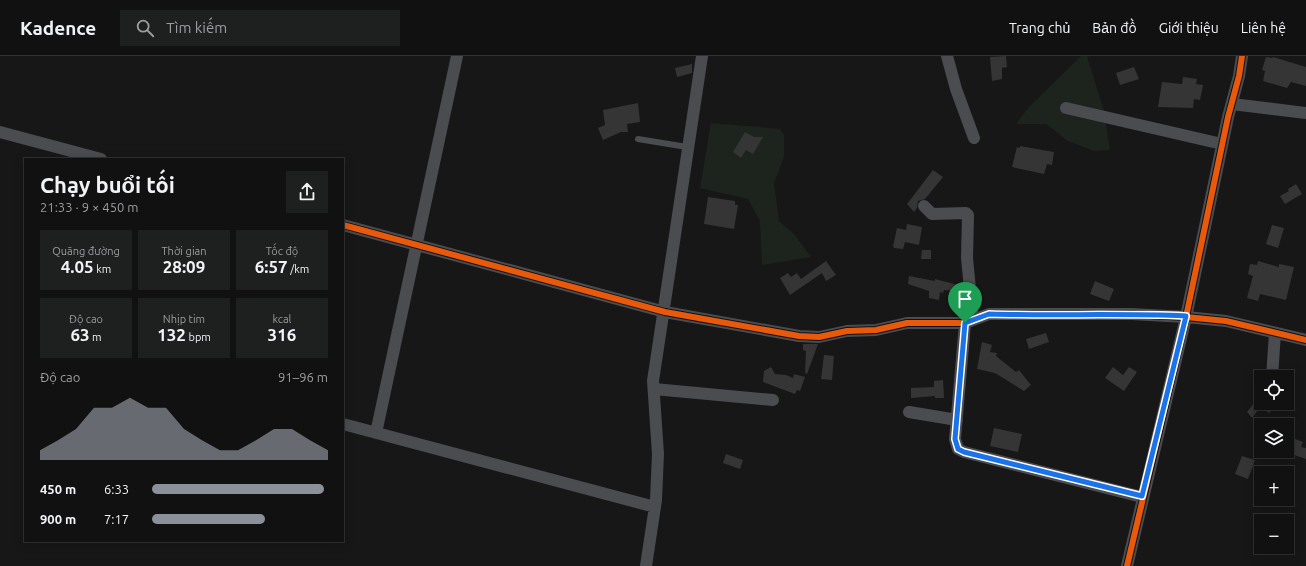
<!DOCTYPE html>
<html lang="vi">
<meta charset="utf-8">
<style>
body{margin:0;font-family:Ubuntu,sans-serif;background:#1e1f1f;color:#f1f3f6;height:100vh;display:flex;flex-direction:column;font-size:15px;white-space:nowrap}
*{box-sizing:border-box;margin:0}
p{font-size:13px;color:#9c9d9f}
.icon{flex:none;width:22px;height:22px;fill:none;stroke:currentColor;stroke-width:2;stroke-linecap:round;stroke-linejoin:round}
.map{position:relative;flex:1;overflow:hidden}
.panel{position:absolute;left:24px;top:102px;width:320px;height:384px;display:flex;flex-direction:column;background:#111;border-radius:0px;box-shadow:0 2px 10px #0003,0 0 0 1px #303131}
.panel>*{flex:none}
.tools{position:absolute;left:1254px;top:314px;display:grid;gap:8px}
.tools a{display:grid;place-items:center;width:40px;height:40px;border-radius:0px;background:#111;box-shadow:0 2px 10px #0003,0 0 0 1px #303131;font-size:20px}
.pin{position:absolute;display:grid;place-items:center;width:34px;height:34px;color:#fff;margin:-41px -17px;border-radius:50% 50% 50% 0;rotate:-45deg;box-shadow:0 0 4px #0007}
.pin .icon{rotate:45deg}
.round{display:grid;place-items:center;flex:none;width:42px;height:42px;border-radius:0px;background:#1e1f1f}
.overview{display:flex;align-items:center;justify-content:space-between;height:68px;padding:0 16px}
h1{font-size:22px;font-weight:700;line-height:30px}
.metrics{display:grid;grid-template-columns:repeat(3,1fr);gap:6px;height:68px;padding:4px 16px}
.metrics div{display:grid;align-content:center;border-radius:0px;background:#1e1f1f;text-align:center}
.metrics b{font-size:17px;font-weight:700}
.metrics small{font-size:11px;font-weight:400}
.metrics p{font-size:11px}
.chart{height:112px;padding:8px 16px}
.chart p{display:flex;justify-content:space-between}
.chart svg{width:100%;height:72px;margin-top:4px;fill:#8c9099;opacity:.7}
ul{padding:0 16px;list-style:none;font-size:13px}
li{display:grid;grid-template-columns:64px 48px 1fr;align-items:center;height:30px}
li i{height:10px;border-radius:5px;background:#8c9099}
header{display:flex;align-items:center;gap:24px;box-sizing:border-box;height:56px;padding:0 20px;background:#111;border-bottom:1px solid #303131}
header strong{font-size:19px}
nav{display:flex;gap:22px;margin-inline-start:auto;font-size:14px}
.search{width:280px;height:36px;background:#1e1f1f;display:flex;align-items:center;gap:10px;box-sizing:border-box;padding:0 14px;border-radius:0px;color:#9c9d9f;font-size:15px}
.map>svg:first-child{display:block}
.green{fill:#1d241e}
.building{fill:#353536}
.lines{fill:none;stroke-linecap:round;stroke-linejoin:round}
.lane{stroke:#4b4c50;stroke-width:6}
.street{stroke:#4b4c50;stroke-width:12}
.cycleway-casing{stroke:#111113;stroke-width:8}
.cycleway{stroke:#e8590c;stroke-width:6}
.route-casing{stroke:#fff;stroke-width:8}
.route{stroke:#1a73e8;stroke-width:5}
</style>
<header>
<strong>Kadence</strong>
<div class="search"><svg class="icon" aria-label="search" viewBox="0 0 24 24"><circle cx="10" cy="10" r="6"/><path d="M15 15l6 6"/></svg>Tìm kiếm</div>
<nav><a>Trang chủ</a><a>Bản đồ</a><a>Giới thiệu</a><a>Liên hệ</a></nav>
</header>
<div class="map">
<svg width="1306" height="510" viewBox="0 0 1306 510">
<rect width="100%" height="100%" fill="#171717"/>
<path class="green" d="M 1081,0 L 1087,0 L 1104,55 L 1110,94 L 1094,95 L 1068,85 L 1046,68 L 1016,68 L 1028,52 Z
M 711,67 L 780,73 L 784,79 L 784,101 L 774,127 L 779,165 L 795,179 L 811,201 L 762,209 L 760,165 L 748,143 L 700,132 Z"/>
<path class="building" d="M 1006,0 L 1007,11 L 1002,12 L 1002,23 L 992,25 L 990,1 Z
M 1266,1 L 1272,2 L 1273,1 L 1306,11 L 1306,30 L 1291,26 L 1287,32 L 1263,25 L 1265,15 L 1262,14 Z
M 692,8 L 692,17 L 677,21 L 675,12 Z
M 1134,11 L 1139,23 L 1120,29 L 1116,17 Z
M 1183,21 L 1197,23 L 1196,28 L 1203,29 L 1200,44 L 1194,43 L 1193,52 L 1158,51 L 1162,26 L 1182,28 Z
M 638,47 L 640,66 L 627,68 L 628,76 L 621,76 L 603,84 L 598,72 L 605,69 L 603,54 Z
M 745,76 L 754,81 L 763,81 L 753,98 L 746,94 L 741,102 L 733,96 Z
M 1020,90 L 1054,96 L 1052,109 L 1047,108 L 1044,118 L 1012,111 L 1017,91 L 1020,92 Z
M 933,114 L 943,121 L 925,143 L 918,145 L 917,152 L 914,156 L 907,148 Z
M 1296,128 L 1302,138 L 1285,148 L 1280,140 L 1289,135 L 1288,133 Z
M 708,141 L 735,145 L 735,149 L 738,149 L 734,173 L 704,168 Z
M 907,168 L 922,171 L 919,189 L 905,186 L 903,193 L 894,192 L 893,190 L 897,172 L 906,174 Z
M 1272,169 L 1284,172 L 1278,192 L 1266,188 Z
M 922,194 L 931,194 L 931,203 L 921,203 Z
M 826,205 L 836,219 L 826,225 L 822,217 L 790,239 L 780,222 L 788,217 L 791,221 L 797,217 L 801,223 Z
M 1258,205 L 1279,211 L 1279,208 L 1294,211 L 1286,244 L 1260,238 L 1258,245 L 1247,242 L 1253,220 L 1248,218 L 1250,208 L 1257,209 Z
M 909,220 L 935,225 L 935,223 L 962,230 L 963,236 L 944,234 L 943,237 L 940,236 L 939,244 L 929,242 L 929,235 L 908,228 Z
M 1095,225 L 1114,233 L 1109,245 L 1090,238 Z
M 1046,277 L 1049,286 L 1029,293 L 1026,283 Z
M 982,286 L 992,289 L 990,296 L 997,297 L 996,300 L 1016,316 L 1019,314 L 1031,329 L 1024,335 L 995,317 L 977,313 Z
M 803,288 L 818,288 L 807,318 L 805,317 L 806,295 L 803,294 Z
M 824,299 L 834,300 L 832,324 L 821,323 Z
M 771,311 L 775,318 L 786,319 L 793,322 L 794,318 L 805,321 L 800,335 L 797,334 L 795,338 L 763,326 L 764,315 Z
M 1113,311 L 1123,319 L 1129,311 L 1137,316 L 1124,335 L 1105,322 Z
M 943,324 L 944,342 L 935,342 L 935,340 L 911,342 L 911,332 L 934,331 L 934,325 Z
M 1261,339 L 1261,347 L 1278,347 L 1269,357 L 1261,350 L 1252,362 L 1247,356 Z
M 994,372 L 1022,378 L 1018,396 L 990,390 Z
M 1290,381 L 1303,386 L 1301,391 L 1306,392 L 1306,403 L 1285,396 L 1287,395 Z
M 726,398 L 743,404 L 740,413 L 723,407 Z
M 1242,400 L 1255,404 L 1248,423 L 1235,418 Z"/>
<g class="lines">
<path class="lane" d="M 638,83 L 687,91"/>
<path class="street" d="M 947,0 L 956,33 L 974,82
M 1232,48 L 1306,57
M 1066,52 L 1222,88
M 0,76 L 101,103
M 924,150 L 932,158 L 966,157 L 968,159 L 967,202 L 973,264
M 343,169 L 665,256 L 799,280 L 819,281 L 847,275 L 876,274 L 907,267 L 965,267 L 989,258 L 1131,258 L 1186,261 L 1226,265 L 1306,284
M 965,267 L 955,383 L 958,393 L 964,396 L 1142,441
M 1272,321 L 1275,277
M 654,333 L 773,344
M 909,356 L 957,364
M 343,368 L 655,451
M 376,377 L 457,0
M 646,510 L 656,444 L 658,398 L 653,325 L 702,0
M 1127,510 L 1186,261 L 1228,61 L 1239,20 L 1242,0"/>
<g class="cycleway-casing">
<path id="cycleway" d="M 343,169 L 665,256 L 799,280 L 819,281 L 847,275 L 876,274 L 907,267 L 965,267 L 989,258 L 1131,258 L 1186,261 L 1226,265 L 1306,284
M 1127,510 L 1186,261 L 1228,61 L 1239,20 L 1242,0"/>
</g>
<use href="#cycleway" class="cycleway"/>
</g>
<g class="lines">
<g class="route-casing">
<path id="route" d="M 989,258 C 1055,260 1120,257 1186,260 L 1142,440 L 964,396 L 958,393 L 955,383 L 965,267 Z"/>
</g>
<use href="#route" class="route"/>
</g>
</svg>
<div class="tools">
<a><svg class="icon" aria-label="locate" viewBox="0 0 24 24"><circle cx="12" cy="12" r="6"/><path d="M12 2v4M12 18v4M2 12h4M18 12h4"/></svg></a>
<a><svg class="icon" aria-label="layers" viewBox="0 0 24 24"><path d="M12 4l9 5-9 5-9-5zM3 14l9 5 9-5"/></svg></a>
<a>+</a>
<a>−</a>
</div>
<div class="pin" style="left:965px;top:267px;background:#1e9e55"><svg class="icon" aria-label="arrive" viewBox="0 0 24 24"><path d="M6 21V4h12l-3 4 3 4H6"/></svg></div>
<section class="panel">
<div class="overview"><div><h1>Chạy buổi tối</h1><p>21:33 · 9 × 450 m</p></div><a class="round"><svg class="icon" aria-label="share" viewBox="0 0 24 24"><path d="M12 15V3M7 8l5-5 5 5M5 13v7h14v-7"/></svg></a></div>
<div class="metrics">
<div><p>Quãng đường</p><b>4.05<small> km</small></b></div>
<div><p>Thời gian</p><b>28:09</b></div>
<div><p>Tốc độ</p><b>6:57<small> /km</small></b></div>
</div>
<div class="metrics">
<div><p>Độ cao</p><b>63<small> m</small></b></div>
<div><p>Nhịp tim</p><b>132<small> bpm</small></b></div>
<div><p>kcal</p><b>316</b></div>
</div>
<div class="chart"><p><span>Độ cao</span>91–96 m</p>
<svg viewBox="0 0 160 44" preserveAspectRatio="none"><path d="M0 44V38L10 32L20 25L30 12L40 12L50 6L60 12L70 12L80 25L90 32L100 38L110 38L120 32L130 25L140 25L150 32L160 38V44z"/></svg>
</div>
<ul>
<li><b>450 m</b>6:33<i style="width:98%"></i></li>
<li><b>900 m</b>7:17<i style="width:64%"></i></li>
</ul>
</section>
</div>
